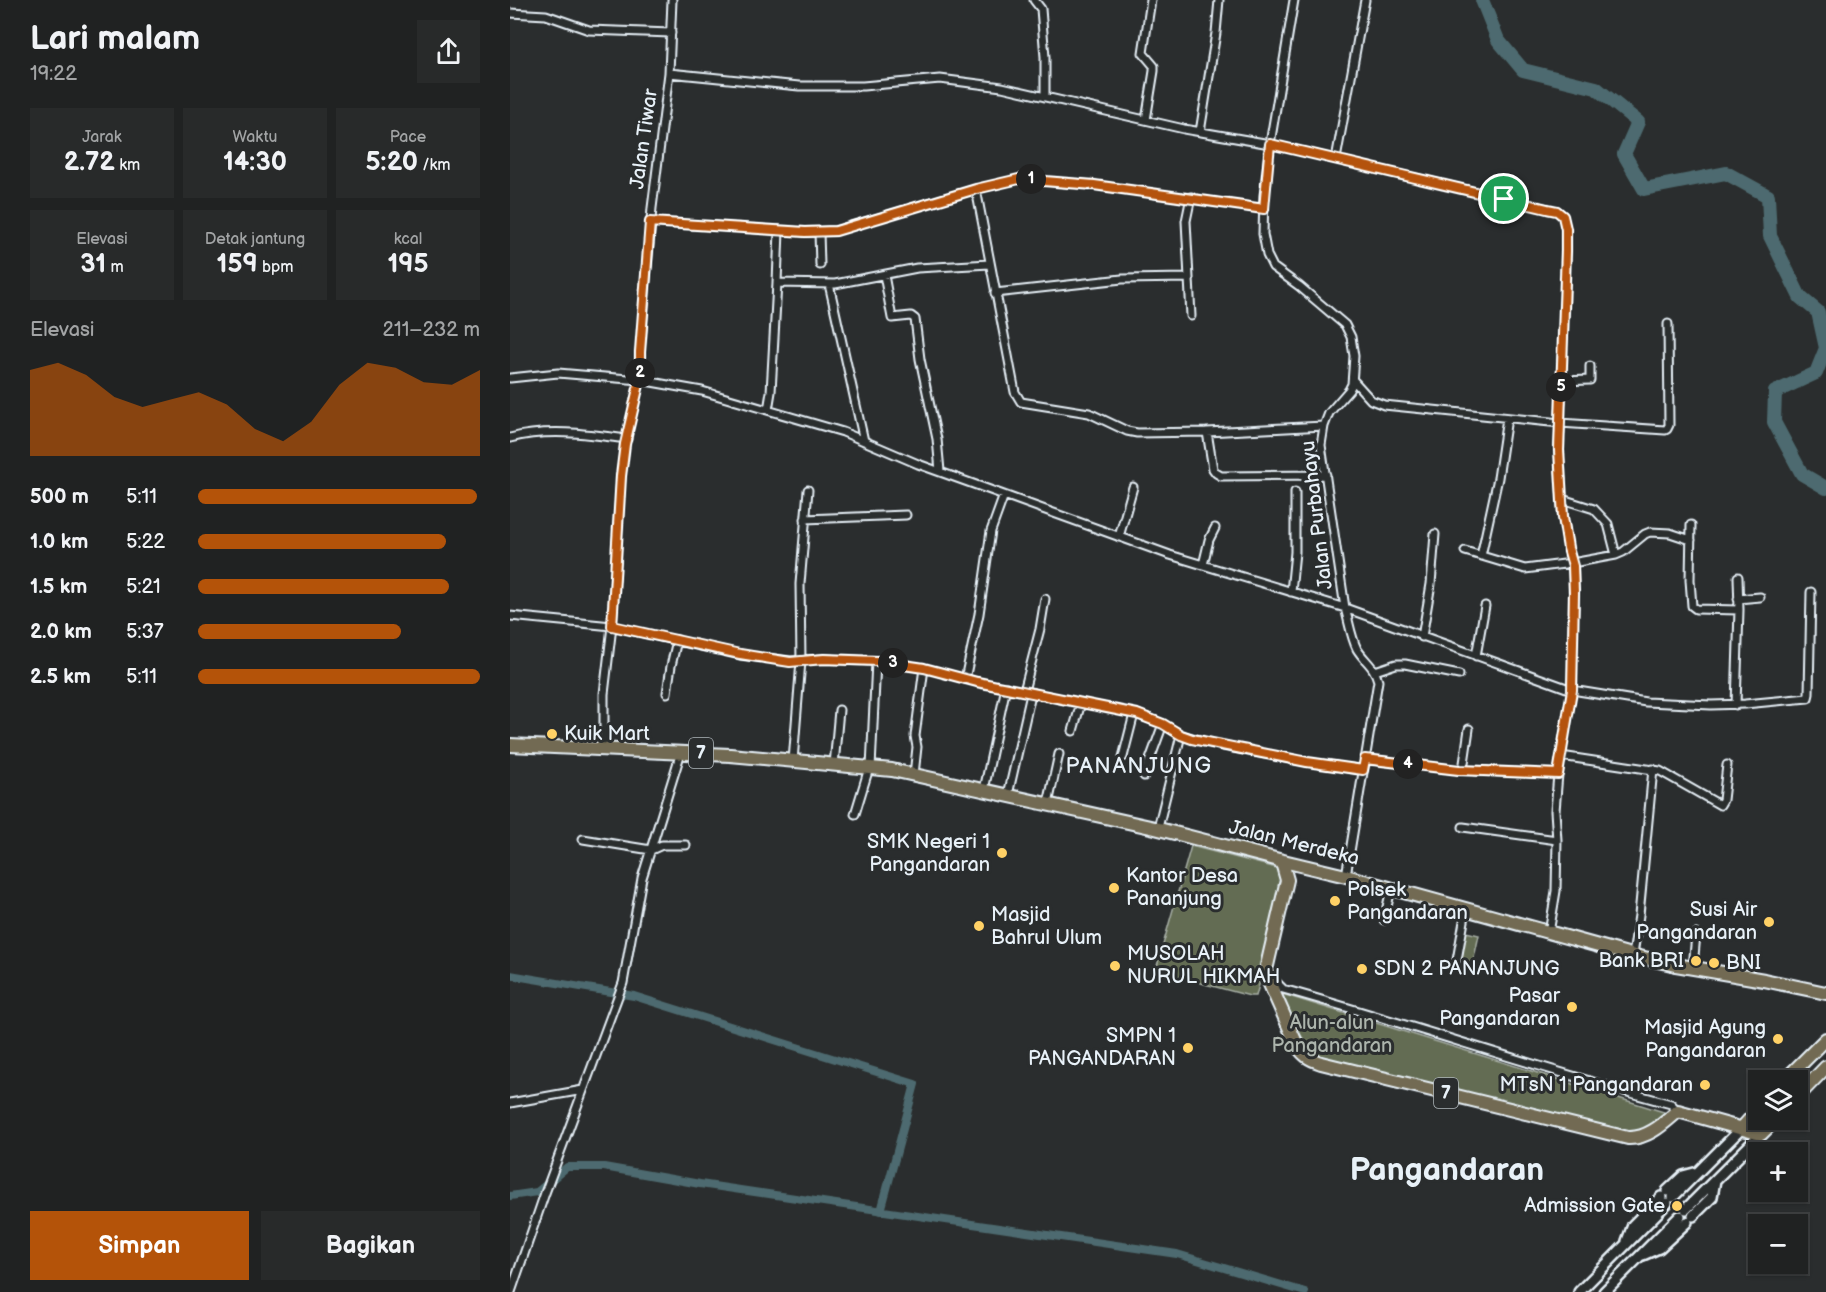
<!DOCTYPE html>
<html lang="id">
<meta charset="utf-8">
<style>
body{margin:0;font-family:"Balsamiq Sans",sans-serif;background:#282a2a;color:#f1f3f6;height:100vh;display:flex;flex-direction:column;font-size:22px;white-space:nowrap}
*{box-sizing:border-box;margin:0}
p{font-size:20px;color:#a2a4a5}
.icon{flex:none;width:33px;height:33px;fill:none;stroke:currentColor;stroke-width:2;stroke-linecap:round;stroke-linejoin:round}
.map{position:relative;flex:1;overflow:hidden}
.side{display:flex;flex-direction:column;background:#202222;width:510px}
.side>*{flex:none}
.controls{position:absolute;left:1238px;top:1070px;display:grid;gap:12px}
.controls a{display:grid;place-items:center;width:60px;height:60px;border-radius:0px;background:#202222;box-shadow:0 2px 4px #0004,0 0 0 2px #3d3f40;font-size:30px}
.pin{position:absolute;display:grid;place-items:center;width:51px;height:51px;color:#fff;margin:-26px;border:3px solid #fff;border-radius:50%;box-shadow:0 2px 6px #0007}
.km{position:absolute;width:30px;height:30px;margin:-15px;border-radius:50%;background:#222;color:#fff;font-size:16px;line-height:30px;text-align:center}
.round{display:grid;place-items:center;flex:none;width:63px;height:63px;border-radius:0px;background:#282a2a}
.overview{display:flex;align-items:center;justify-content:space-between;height:102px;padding:0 30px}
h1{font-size:33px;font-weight:700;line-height:45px}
.stats{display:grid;grid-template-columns:repeat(3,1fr);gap:9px;height:102px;padding:6px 30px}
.stats div{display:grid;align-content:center;border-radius:0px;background:#282a2a;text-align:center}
.stats b{font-size:26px;font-weight:700}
.stats small{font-size:16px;font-weight:400}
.stats p{font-size:16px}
.chart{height:168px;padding:12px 30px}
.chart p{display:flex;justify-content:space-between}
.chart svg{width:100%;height:108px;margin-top:6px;fill:#b45309;opacity:.7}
.action{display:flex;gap:12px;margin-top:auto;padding:12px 30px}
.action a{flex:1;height:69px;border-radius:0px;background:#b45309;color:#fff;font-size:24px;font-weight:700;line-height:69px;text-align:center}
.action a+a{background:#282a2a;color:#f1f3f6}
ul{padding:0 30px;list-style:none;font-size:20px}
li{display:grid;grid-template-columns:96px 72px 1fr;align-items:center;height:45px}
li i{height:15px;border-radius:8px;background:#b45309}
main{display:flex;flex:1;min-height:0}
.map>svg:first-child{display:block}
.green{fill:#646c52;stroke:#a6aea5;stroke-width:1.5}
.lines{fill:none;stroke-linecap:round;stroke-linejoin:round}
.canal{stroke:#4d6b6f;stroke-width:8}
.river{stroke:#4d6b6f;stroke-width:14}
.street-casing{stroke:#e8f1f8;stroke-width:11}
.secondary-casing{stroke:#e8f1f8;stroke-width:14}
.highway-casing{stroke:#e8f1f8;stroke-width:16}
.street{stroke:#2a2d2e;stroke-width:7}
.secondary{stroke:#2a2d2e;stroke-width:9}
.highway{stroke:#726b52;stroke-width:12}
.route-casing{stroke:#fff;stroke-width:12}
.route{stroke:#b45309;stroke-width:8}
.poi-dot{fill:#ffd166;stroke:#2a2d2e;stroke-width:2}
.labels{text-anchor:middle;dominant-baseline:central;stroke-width:6;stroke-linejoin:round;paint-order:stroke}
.shield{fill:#2a2d2e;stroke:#afb6bb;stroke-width:1.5}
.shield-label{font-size:18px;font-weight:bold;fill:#e8f1f8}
.street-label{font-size:20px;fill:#e8f1f8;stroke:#2a2d2e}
.poi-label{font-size:20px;fill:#e8f1f8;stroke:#2a2d2e;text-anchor:end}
.park-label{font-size:20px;fill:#adb5ad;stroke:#2a2d2e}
.quarter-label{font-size:22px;letter-spacing:1.5px;fill:#e8f1f8;stroke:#2a2d2e}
.town-label{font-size:32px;font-weight:bold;fill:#e8f1f8;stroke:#2a2d2e}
</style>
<main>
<section class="side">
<div class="overview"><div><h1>Lari malam</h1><p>19:22</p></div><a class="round"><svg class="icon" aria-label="share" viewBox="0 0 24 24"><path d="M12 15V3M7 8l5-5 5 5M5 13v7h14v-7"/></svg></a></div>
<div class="stats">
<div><p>Jarak</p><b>2.72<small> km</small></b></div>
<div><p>Waktu</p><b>14:30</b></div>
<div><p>Pace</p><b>5:20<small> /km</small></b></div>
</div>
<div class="stats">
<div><p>Elevasi</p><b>31<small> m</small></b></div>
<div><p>Detak jantung</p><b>159<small> bpm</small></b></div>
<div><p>kcal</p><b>195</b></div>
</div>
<div class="chart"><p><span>Elevasi</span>211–232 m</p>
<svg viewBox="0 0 160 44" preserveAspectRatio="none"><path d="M0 44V9L10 6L20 11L30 20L40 24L50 21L60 18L70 23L80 33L90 38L100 30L110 15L120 6L130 8L140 14L150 15L160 9V44z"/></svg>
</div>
<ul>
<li><b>500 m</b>5:11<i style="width:99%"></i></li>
<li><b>1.0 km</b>5:22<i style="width:88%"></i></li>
<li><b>1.5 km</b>5:21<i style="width:89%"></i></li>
<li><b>2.0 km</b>5:37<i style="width:72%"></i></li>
<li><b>2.5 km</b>5:11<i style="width:100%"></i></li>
</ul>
<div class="action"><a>Simpan</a><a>Bagikan</a></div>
</section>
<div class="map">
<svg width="1316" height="1292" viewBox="0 0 1316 1292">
<rect width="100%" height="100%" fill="#2a2d2e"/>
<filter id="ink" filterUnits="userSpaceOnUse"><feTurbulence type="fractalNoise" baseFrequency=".0167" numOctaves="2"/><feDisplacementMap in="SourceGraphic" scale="12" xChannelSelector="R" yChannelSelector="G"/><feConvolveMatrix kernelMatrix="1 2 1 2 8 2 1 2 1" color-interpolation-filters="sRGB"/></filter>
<g filter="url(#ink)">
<path class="green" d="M 681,846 L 767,868 L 773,873 L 758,951 L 746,996 L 740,996 L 649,972 L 647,966 Z
M 956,932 L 969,935 L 962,967 L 948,963 Z
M 772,994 L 1157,1113 L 1133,1131 L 1121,1132 L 808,1056 C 790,1042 781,1014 772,994 Z"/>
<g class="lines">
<path class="canal" d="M 0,975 L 124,996 L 405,1084 L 371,1211
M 0,1196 L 27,1192 L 57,1167 L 94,1167 L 190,1184 L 667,1254 L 795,1292"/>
<path class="river" d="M 972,0 L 988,40 L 1013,70 L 1086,88 L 1128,122 L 1114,154 L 1134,189 L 1216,173 L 1258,196 L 1260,236 L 1290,297 L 1308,312 L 1316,348 L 1306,373 L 1265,392 L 1264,422 L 1292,474 L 1316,488"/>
<g class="street-casing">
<path id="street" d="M 524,0 L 531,9 L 535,57 L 535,97
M 784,0 L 760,144 L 754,196 L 753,234 L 757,255 L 763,267 L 789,286 L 835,325 L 841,337 L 844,356 L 842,384 L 839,390 L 819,413 L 814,426 L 811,445 L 835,608 C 839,622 841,637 847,649 C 855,662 864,665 868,681 L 836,876
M 0,13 L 36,15 L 79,30 L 161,33
M 159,73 L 289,86 L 353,86 L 430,79 L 492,87 L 674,129 L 760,144 L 1047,211 L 1053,216 L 1056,229 L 1056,251 L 1049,450 L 1053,517 L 1058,548 L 1063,566 L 1064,593 L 1062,690 L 1048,774 L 1045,811 L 1047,840 L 1046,891 L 1039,933
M 636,120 L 644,71 L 644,66 L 633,53 L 641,0
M 690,132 L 706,33 L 709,0
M 826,159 L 855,0
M 466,189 L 505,392 L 511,402 L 579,413 L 617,431 L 627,433 L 697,432 L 814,426
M 681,197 L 676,221 L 681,316
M 140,222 L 295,232 L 325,231 L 466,189 L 509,179 L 584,185 L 754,209
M 309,232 L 310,265
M 374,275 L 382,318 L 401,316 L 405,319 L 410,359 L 427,439 L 430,471
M 267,283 L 269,230
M 319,284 L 354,441
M 485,293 L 612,279 L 679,278
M 0,378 L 48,373 L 130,380 L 192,391 L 333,432 L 408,464 L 660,555 L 835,608 L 1062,690 L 1136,702 L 1201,705 L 1235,704 L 1298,698 L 1299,694 L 1301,592
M 843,380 L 861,400 L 874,405 L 1050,423 L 1155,430 L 1157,429 L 1159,425 L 1158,324
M 1051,381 L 1080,380 L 1080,366
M 258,410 L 261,392 L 267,283 L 325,284 L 407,268 L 480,264
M 697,432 L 703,469 L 706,473 L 711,476 L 816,475
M 0,438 C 38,428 79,434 117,439
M 1052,499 L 1084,509 L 1098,524 L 1106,555
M 295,519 L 396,515
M 1181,525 L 1180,580 L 1182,606 L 1186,609 L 1229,610 L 1226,705
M 609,537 L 623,487
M 955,551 L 1015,569 L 1062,563 L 1106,555 L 1113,552 L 1135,534 L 1140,532 L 1160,533 L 1181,540
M 971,556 L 988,478 L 997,418
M 693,565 L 699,540 L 705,528
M 1228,577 L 1229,610
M 781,592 L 785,552 L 785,492
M 1228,599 L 1250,597
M 0,616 L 102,626 L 230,655 L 280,661 L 314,659 L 367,661 L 414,668 L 467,682 L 627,714 L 653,724 L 671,735 L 708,745 L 797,762 L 853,770
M 912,637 L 921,584 L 925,534
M 966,656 L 975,606
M 865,671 L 886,664 L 895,664 L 949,675
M 455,679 L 469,614 L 481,531 L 494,495
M 514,691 L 530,629 L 535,599
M 157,693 L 161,666 L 167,640
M 563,731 L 571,703
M 94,748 L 94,694 L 102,626 L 111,476 L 115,444 L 130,380 L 130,352 L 142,208 L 159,73 L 162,0
M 1051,756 L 1150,771 L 1210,805 L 1213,800 L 1217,765
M 613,757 L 624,714
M 855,759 L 949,770 L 1048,774
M 283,761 L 291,661 L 290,584 L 298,490
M 324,765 L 329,710
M 361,768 L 366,661
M 953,770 L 959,729
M 404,775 L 407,747 L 405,736 L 414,668
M 634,776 L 653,724
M 474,790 L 496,687
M 498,795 L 521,694
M 538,804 L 549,754
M 345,814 L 359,768
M 953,827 L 1047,840
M 648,828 L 671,735
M 73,839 L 141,850 L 152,845 L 176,845
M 874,920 L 881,889
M 1123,955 L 1129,915 L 1143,769
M 947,960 L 956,910
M 1183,968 L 1186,934
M 763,979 L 773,989 C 903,1025 1030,1069 1161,1104 L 1168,1111
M 0,1103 L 73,1090
M 1,1292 L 35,1193 L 113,983 L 132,878 L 171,752"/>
</g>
<g class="secondary-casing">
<path id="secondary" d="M 1157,1191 L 1173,1176 L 1188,1172
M 1163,1197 L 1232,1128
M 1176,1209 L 1251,1134
M 1183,1216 L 1202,1197 L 1205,1180
M 1117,1241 L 1123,1225 L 1151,1197
M 1133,1255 L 1149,1248 L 1177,1222
M 1069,1292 L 1157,1203
M 1094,1292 L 1170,1216"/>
</g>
<g class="highway-casing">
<path id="highway" d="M 0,745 L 220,755 L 382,770 L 645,828 L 769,860 L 836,876 L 1121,955 L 1166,965 L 1254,980 L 1316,993
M 769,860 L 773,866 L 777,880 L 756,970 L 759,982 L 787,1045 C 793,1055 799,1059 811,1063 L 1118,1138 C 1138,1139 1154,1123 1168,1111 L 1251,1134 L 1266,1119
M 1275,1080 L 1316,1039
M 1287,1097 L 1316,1067
M 1232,1128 L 1248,1110"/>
</g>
<use href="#street" class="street"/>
<use href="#secondary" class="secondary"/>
<use href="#highway" class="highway"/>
</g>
</g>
<g class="lines" filter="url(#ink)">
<g class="route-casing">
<path id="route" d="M 760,144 L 1037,209 L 1047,211 L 1053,216 L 1056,229 L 1056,251 L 1049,450 L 1053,517 L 1058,548 L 1063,566 L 1064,593 L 1062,690 L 1048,774 L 949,770 L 855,759 L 853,770 L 797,762 L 682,739 L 671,735 L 653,724 L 627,714 L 467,682 L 414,668 L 367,661 L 314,659 L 280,662 L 230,654 L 102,626 L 111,476 L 115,444 L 130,380 L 130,352 L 140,222 L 295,232 L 326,231 L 466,189 L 509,179 L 584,185 L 754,209 Z"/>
</g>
<use href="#route" class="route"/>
</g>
<g class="poi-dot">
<circle cx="42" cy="734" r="6"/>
<circle cx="492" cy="853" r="6"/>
<circle cx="604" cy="888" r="6"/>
<circle cx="825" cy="901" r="6"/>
<circle cx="1259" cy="922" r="6"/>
<circle cx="469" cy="926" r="6"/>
<circle cx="1186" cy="961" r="6"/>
<circle cx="1204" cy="963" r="6"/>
<circle cx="605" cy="966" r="6"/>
<circle cx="852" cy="969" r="6"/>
<circle cx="1062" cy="1007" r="6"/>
<circle cx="1268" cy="1039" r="6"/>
<circle cx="678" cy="1048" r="6"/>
<circle cx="1195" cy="1085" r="6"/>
<circle cx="1167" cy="1206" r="6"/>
</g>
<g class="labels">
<g class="shield">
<rect x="179" y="738" width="24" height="30" rx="4.5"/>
<rect x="924" y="1078" width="24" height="30" rx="4.5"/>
</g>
<g class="shield-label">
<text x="191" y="753">7</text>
<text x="936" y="1093">7</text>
</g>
<g class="street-label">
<text transform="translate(134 139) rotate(-82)">Jalan Tiwar</text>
<text transform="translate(807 515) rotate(-97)">Jalan Purbahayu</text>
<text transform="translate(784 843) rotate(14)">Jalan Merdeka</text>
</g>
<g class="poi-label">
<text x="54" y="734" text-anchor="start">Kuik Mart</text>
<text x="480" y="842">SMK Negeri 1<tspan x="480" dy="23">Pangandaran</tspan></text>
<text x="616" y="876" text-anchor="start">Kantor Desa<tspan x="616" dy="23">Pananjung</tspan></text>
<text x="837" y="890" text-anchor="start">Polsek<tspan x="837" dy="23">Pangandaran</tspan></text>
<text x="1247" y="910">Susi Air<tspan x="1247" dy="23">Pangandaran</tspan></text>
<text x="481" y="915" text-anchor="start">Masjid<tspan x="481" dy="23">Bahrul Ulum</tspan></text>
<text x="617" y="954" text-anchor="start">MUSOLAH<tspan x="617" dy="23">NURUL HIKMAH</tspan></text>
<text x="1174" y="961">Bank BRI</text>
<text x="1216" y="963" text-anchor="start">BNI</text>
<text x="864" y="969" text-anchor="start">SDN 2 PANANJUNG</text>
<text x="1050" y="996">Pasar<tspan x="1050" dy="23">Pangandaran</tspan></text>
<text x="1256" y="1028">Masjid Agung<tspan x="1256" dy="23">Pangandaran</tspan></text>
<text x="666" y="1036">SMPN 1<tspan x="666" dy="23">PANGANDARAN</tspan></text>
<text x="1183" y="1085">MTsN 1 Pangandaran</text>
<text x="1155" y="1206">Admission Gate</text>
</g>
<g class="park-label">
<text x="822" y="1023">Alun-alun<tspan x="822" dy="23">Pangandaran</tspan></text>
</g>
<g class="quarter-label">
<text x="629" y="766">PANANJUNG</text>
</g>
<g class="town-label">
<text x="937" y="1170">Pangandaran</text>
</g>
</g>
</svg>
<div class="controls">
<a><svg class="icon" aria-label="layers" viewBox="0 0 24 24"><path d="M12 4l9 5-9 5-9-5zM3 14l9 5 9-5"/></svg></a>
<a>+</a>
<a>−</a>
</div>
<div class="pin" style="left:994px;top:199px;background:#1e9e55"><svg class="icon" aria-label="arrive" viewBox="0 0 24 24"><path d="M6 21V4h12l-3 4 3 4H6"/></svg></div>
<b class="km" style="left:521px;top:179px">1</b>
<b class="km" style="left:130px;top:373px">2</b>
<b class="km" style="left:383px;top:663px">3</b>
<b class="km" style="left:898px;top:764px">4</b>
<b class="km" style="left:1051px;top:387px">5</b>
</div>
</main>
